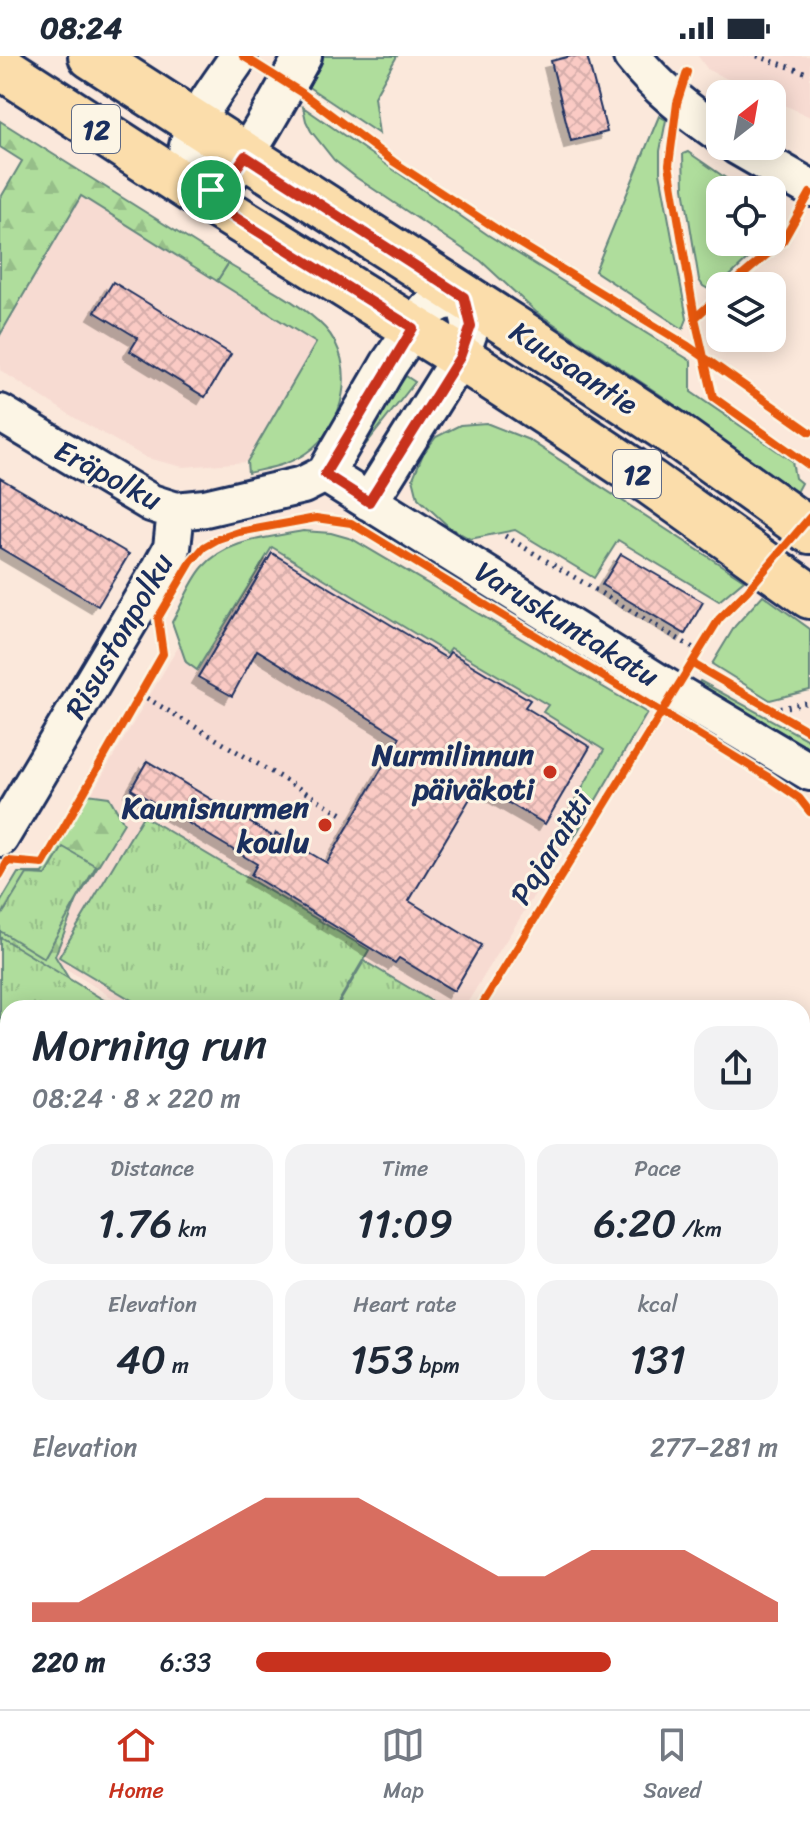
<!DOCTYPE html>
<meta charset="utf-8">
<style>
body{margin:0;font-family:Sriracha,sans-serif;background:#f2f2f3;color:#1f2937;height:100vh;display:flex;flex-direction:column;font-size:30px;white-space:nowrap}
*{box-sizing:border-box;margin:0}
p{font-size:26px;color:#747a83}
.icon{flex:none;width:44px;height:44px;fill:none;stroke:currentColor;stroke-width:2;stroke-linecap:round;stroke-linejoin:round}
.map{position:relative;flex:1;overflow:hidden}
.details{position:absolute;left:0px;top:944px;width:810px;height:710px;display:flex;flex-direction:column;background:#fff;border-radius:24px 24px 0 0;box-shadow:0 4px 20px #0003}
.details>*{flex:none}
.needle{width:52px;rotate:31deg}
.controls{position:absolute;left:706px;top:24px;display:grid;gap:16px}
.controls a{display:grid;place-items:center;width:80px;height:80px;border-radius:16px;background:#fff;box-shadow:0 4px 20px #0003;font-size:40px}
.pin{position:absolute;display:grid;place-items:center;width:68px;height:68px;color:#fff;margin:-34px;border:4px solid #fff;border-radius:50%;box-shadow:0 2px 8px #0007}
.round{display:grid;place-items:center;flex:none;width:84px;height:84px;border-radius:24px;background:#f2f2f3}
.headline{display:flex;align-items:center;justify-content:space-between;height:136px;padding:0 32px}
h1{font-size:44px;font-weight:600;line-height:60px}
.metrics{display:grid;grid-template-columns:repeat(3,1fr);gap:12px;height:136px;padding:8px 32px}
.metrics div{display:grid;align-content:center;border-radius:20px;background:#f2f2f3;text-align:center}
.metrics b{font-size:40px;font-weight:600}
.metrics small{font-size:22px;font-weight:400}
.metrics p{font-size:22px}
.chart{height:224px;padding:16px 32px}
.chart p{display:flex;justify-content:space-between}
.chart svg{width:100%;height:144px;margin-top:8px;fill:#c8321e;opacity:.7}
ul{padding:0 32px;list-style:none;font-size:26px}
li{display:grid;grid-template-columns:128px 96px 1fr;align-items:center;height:60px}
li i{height:20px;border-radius:10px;background:#c8321e}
.status{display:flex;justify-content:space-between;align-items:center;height:56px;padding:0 40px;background:#fff;direction:ltr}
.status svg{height:22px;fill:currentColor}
.menu{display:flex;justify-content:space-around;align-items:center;height:112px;border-top:2px solid #e0e1e3;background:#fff;font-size:22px;color:#747a83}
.menu a{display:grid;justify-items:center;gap:4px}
.menu .active{color:#c8321e}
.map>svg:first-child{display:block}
.built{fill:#f7dbd2}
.grass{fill:#afdd9c;stroke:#65867d;stroke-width:2}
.forest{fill:url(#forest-firs);stroke:#65867d;stroke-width:2}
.park{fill:url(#park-tufts);stroke:#65867d;stroke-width:2}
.building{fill:url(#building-cross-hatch);stroke:#1b2f5e;stroke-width:2;filter:url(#shadow)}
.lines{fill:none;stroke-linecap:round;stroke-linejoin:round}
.minor-casing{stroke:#1b2f5e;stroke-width:42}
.primary-casing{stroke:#1b2f5e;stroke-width:50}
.path{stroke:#1b2f5e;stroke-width:5;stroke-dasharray:2 6;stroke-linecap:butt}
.minor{stroke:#fcf5e5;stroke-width:36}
.primary{stroke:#fbddab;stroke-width:44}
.cycleway-casing{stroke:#fcf5e5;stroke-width:13}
.cycleway{stroke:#e8590c;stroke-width:8}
.route-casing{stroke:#fff;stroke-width:16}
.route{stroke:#c8321e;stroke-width:10}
.poi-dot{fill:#c8321e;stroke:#fcf5e5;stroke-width:3}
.labels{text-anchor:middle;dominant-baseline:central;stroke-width:6;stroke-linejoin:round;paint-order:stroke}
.shield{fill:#fcf5e5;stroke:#5e6a86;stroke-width:2}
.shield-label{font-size:28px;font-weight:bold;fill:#1b2f5e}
.street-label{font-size:30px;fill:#1b2f5e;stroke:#fcf5e5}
.poi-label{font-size:30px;font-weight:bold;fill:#1b2f5e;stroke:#fcf5e5;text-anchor:end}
</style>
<div class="status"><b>08:24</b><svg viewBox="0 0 49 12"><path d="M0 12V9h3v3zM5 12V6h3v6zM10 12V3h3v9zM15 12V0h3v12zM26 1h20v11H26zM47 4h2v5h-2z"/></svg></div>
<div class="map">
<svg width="810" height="1653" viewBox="0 0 810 1653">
<defs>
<pattern id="forest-firs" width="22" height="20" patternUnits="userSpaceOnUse" patternTransform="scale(2)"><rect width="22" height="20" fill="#afdd9c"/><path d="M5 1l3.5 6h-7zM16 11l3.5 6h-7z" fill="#96be89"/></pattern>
<pattern id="park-tufts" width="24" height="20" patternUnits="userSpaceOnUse" patternTransform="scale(2)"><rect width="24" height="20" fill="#afdd9c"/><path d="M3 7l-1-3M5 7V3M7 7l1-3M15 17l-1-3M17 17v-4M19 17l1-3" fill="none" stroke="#96be89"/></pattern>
<pattern id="building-cross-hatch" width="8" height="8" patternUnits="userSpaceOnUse" patternTransform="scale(2)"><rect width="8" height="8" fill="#facac4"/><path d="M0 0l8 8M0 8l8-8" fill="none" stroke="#d6aeab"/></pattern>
<filter id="shadow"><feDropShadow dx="-7" dy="7" stdDeviation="0" flood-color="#0004"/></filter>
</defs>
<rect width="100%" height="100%" fill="#fbe8db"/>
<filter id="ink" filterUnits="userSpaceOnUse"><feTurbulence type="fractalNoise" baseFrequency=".0125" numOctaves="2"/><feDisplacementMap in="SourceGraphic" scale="16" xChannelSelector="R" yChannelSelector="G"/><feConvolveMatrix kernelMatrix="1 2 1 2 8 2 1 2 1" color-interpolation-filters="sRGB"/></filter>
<g filter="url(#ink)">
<path class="built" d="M 698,0 L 810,0 L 810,61 L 772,43 L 772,38 L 760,38 L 708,14 Z
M 81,140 L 317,287 L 247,406 L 183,411 L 147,402 L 75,362 L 0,314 L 0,279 Z
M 343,482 L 645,661 L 464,952 L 129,952 L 9,877 L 232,500 Z"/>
<path class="grass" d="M 323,0 L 397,0 L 374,41 L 379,78 L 307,30 L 318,7 Z
M 303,51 L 488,179 L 691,305 L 691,336 L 792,405 L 795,422 L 801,427 L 795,438 L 668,344 L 536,256 L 481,205 L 357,122 L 334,104 L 311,75 L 306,65 Z
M 659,60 L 666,64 L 660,95 L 660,116 L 687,263 L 683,273 L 595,215 Z
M 688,96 L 743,134 L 720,134 L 720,186 L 766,186 L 717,232 L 710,234 L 703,230 L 699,224 L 684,132 L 683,98 Z
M 228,208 C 259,227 300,246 325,272 C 358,308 345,371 306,397 C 289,409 268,412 248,417 L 247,406 L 316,287 L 217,225 Z
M 406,320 L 415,326 L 363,392 L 357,390 Z
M 486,367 L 529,384 L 744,524 L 719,545 L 618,484 L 594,522 L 515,474 L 470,483 L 450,472 L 418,442 L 413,422 L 423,398 L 436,381 L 460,369 Z
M 303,475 L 331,477 L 352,483 L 647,657 L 573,783 L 558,774 L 604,694 L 543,656 L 548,649 L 451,592 L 447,597 L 272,491 L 197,614 L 186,606 L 172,566 C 182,549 190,526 203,511 C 227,483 269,482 303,475 Z
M 763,539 L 810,573 L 810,634 L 770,644 L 712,608 L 735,570 Z
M 700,625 L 810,685 L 810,699 L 696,632 Z"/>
<path class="forest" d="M 0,65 L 228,208 L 217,225 L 81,140 L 0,279 L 0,143 L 22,105 L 0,91 Z
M 87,738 L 109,741 L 124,767 L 77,844 L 55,900 L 78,938 L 8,952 L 0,1029 L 0,847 L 18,817 L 43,817 Z"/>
<path class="park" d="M 143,760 L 369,894 L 335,952 L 145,952 L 59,901 Z
M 63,791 L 96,810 L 44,902 L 0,875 L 0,862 L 27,818 L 46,819 Z
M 0,881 L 117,952 L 8,952 L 8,1366 L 0,1362 Z
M 364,905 L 443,952 L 336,952 Z"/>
<path class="building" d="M 571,0 L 587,0 L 607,76 L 571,85 L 551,5 Z
M 113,226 L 231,298 L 205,341 L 130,295 L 138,282 L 95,256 Z
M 0,422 L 129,498 L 98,550 L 0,492 Z
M 272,497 L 446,602 L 450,596 L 530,644 L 525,651 L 590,691 L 545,768 L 478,729 L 409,845 L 481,889 L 454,935 L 399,902 L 395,907 L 251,819 L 257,808 L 131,733 L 147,705 L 274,781 L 276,777 L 327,807 L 400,681 L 257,594 L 232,640 L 198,621 Z
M 621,498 L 703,546 L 685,578 L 602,529 Z"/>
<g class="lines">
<g class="minor-casing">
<path id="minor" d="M 239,0 C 214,38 169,87 193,135 C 199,135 206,136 212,134 C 238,125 287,27 303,0
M 632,0 C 658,33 686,54 720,78
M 737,90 L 810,132
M 0,357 L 151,447 L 176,455 L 205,452 L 303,429 L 325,418 L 389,308 L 426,254 L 442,246 L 464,241 L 471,270 L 460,301 L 369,446
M 325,418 L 656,625 L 810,716
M 0,782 L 161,512 L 172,492 L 176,455
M 0,1393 L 8,1396
M 520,1646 L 522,1653"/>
</g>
<g class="primary-casing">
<path id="primary" d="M 91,0 L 515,273 L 676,379 L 810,475
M 0,10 L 193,135 L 460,301 L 548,358 L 650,426 L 810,540"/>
</g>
<path class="path" d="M 757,0 L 810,18
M 505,480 L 700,596
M 140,638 L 342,758
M 772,654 L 810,646
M 0,1009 L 8,1014"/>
<use href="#minor" class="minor"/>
<use href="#primary" class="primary"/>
<g class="cycleway-casing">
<path id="cycleway" d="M 243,0 L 302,37 L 394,106 L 509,181 L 688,290 L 810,376
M 687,16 L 677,47 L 669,109 L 695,262
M 730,230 L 783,185 L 810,137
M 720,239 L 695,262 L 713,341 L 810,410
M 693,608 L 810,676
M 0,819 L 8,805 L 43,808 L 163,598 L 158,562 L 191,506 L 204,491 L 218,483 L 239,476 L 316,462 L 351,467 L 768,721 L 799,742 L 810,756
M 480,952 L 719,563 L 747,535 L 810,461"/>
</g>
<use href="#cycleway" class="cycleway"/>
</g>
</g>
<g class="lines" filter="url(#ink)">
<g class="route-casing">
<path id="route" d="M 245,100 L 464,241 L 471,270 L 460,301 L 369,446 L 325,418 L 413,272 L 193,135 C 223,134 229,124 245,100 Z"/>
</g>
<use href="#route" class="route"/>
</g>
<g class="poi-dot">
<circle cx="550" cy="716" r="8"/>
<circle cx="325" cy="769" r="8"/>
</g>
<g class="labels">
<g class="shield">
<rect x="72" y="49" width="48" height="48" rx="6"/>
<rect x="613" y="394" width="48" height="48" rx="6"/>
</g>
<g class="shield-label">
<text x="96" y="73">12</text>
<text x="637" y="418">12</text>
</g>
<g class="street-label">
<text transform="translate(574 312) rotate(33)">Kuusaantie</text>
<text transform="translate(108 419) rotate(28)">Eräpolku</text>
<text transform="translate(567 568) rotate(32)">Varuskuntakatu</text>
<text transform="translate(119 580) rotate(-60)">Risustonpolku</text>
<text transform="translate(551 792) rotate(-58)">Pajaraitti</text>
</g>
<g class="poi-label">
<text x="534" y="699">Nurmilinnun<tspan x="534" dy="34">päiväkoti</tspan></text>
<text x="309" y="752">Kaunisnurmen<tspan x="309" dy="34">koulu</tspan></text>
</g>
</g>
</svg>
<div class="controls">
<a><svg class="needle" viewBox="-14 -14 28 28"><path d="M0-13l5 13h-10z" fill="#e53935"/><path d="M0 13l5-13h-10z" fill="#747a83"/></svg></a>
<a><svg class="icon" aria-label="locate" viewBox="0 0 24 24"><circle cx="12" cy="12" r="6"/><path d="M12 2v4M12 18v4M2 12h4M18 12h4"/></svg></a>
<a><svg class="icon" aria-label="layers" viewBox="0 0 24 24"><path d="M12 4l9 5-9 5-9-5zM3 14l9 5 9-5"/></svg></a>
</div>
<div class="pin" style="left:211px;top:134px;background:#1e9e55"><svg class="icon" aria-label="arrive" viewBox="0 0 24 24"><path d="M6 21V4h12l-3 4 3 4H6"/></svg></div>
<section class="details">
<div class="headline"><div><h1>Morning run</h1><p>08:24 · 8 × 220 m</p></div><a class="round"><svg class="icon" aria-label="share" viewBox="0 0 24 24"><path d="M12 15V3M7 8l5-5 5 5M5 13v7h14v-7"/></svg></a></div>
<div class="metrics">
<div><p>Distance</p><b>1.76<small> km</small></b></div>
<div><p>Time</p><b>11:09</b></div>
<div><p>Pace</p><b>6:20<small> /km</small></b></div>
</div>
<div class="metrics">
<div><p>Elevation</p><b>40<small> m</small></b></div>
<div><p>Heart rate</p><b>153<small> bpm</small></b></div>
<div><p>kcal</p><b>131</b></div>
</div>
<div class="chart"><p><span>Elevation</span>277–281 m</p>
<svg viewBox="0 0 160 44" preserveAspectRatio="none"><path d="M0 44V38L10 38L20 30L30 22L40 14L50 6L60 6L70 6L80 14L90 22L100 30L110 30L120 22L130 22L140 22L150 30L160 38V44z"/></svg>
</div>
<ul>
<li><b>220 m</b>6:33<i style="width:68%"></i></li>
</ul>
</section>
</div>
<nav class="menu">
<a class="active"><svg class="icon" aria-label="home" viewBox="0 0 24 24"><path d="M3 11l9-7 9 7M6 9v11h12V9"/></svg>Home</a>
<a><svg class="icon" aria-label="map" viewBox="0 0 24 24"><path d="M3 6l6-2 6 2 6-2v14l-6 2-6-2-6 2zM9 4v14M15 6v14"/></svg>Map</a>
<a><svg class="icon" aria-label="saved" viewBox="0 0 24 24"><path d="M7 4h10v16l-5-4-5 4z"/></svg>Saved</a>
</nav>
